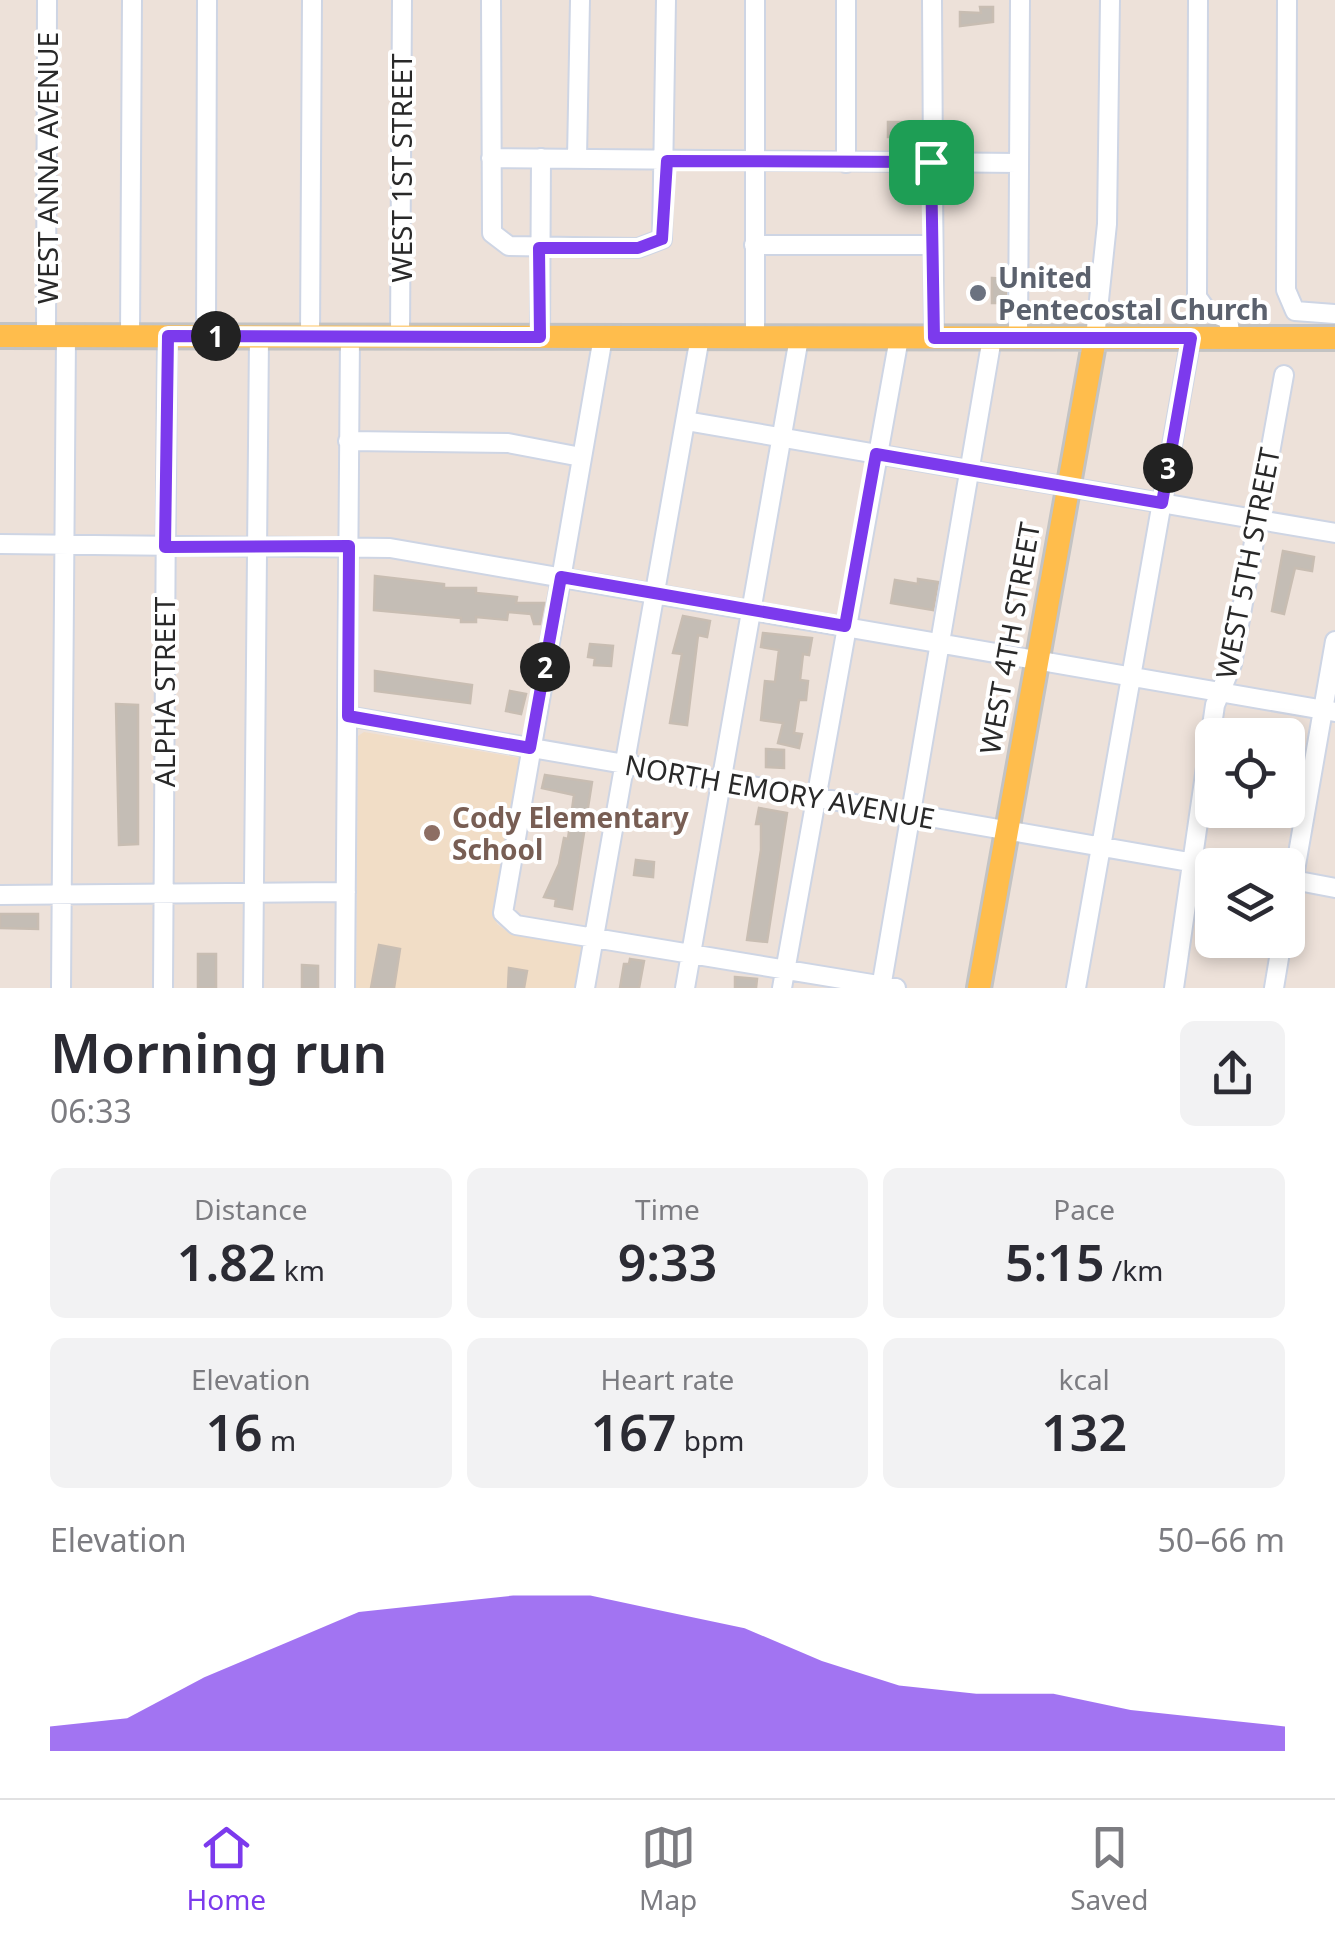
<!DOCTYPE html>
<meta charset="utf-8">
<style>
body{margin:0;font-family:"Noto Sans",sans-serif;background:#f2f2f3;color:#2b2b33;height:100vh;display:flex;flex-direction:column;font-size:38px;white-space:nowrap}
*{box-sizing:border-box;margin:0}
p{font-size:32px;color:#7c7c81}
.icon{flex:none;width:55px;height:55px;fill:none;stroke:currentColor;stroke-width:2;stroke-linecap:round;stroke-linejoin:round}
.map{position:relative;height:988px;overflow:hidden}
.panel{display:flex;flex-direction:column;background:#fff;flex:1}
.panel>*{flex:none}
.buttons{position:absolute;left:1195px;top:718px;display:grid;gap:20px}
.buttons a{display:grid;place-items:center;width:110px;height:110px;border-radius:15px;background:#fff;box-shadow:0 5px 15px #0003;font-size:50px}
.pin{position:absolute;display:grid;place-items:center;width:85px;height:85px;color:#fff;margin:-42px;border-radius:20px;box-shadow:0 5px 15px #0006}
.km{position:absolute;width:50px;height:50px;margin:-25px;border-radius:50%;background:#222;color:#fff;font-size:28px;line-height:50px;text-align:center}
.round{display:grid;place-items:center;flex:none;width:105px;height:105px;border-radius:15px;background:#f2f2f3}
.headline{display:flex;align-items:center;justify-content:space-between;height:170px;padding:0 50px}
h1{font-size:55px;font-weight:600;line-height:75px}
.stats{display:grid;grid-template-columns:repeat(3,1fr);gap:15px;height:170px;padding:10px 50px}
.stats div{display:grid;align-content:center;border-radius:15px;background:#f2f2f3;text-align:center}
.stats b{font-size:50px;font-weight:600}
.stats small{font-size:28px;font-weight:400}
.stats p{font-size:28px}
.chart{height:280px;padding:20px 50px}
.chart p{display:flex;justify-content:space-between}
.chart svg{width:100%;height:180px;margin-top:10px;fill:#7c3aed;opacity:.7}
.tab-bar{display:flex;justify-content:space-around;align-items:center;height:140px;border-top:2px solid #e1e1e2;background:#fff;font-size:28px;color:#7c7c81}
.tab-bar a{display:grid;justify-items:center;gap:5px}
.tab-bar .on{color:#7c3aed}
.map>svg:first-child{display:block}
.education{fill:#f1ddc6}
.building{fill:#c4bdb5;stroke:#c8bdb2;stroke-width:2.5}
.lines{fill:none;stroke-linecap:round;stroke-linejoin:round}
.minor-casing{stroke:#ced5e4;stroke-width:22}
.major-casing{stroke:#c3c3c3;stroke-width:28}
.minor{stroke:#fff;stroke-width:18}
.major{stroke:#ffbd4c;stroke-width:22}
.route-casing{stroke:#fff;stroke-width:20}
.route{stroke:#7c3aed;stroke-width:12}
.worship-dot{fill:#6b7280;stroke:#fff;stroke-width:4}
.education-dot{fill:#8d6e63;stroke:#fff;stroke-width:4}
.labels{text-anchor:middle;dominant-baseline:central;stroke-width:8;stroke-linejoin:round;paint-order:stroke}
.street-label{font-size:28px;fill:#292929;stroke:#fff}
.worship-label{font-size:28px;font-weight:bold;fill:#5b616d;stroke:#fff;text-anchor:start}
.education-label{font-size:28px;font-weight:bold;fill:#785e54;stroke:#fff;text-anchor:start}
</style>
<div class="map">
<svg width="1335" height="988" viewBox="0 0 1335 988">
<rect width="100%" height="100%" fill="#ede1d9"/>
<path class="education" d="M 364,732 L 520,758 L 494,908 L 497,924 L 505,930 L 585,942 L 577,988 L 356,988 L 358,736 Z"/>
<path class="building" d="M 980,7 L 993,7 L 993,22 L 960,26 L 960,12 L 981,13 Z
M 888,122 L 904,122 L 903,137 L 888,137 Z
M 992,278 L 1006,279 L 1006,303 L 992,303 Z
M 1283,551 L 1314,557 L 1312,571 L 1295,568 L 1284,614 L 1272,611 Z
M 375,576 L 444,584 L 444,588 L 476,588 L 476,593 L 517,597 L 516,603 L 544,603 L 540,624 L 534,624 L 531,614 L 508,612 L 507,620 L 476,617 L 476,622 L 461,622 L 461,618 L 374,610 Z
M 918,579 L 938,582 L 933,610 L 891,603 L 895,580 L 918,584 Z
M 683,616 L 710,621 L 707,637 L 698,635 L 687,725 L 670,723 L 682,654 L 673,653 Z
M 763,633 L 812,638 L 809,655 L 803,654 L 800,680 L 808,681 L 806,700 L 799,700 L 794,733 L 802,734 L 799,748 L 778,743 L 783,723 L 761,720 L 765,681 L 775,682 L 779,650 L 761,647 Z
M 590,644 L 613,646 L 611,666 L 594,665 L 595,658 L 588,657 Z
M 375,671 L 472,685 L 470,703 L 375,691 Z
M 510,691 L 526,694 L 521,714 L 506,711 Z
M 116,704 L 138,705 L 138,844 L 119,845 Z
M 766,749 L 784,750 L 784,768 L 766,767 Z
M 545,775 L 592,782 L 572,909 L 555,906 L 556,899 L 544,897 L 559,864 L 564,838 L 568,839 L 574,795 L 542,788 Z
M 759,808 L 787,813 L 767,942 L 747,940 L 761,850 L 761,824 L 756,824 Z
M 636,860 L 654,862 L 653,877 L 634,875 Z
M 0,914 L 38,914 L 38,929 L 0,928 Z
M 379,945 L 400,949 L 394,988 L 371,988 Z
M 198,954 L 216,954 L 216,988 L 198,988 Z
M 630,959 L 644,961 L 639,988 L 620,988 L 624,964 L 629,964 Z
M 302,965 L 318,966 L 318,988 L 302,988 Z
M 509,968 L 527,971 L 524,988 L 508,988 Z
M 735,977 L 757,979 L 756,988 L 735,988 Z"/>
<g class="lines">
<g class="minor-casing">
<path id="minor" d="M 491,0 L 492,233 L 509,246 L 638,248 L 662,239 L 666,0
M 846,0 L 846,163
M 932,0 L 934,338
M 1198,0 L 1197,297 L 1207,311 L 1228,319 L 1231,338
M 1287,0 L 1286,290 L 1295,311 L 1335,314
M 491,158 L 1019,163
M 577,158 L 580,0
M 754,245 L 932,245
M 46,336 L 47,0
M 130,336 L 132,0
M 206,336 L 207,0
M 310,336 L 312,0
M 400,336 L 402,0
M 540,337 L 541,158
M 603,337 L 503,913 L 516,925 L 896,988
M 755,338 L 755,0
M 1018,338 L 1020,0
M 1095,338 L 1107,224 L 1110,0
M 686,421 L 1335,533
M 348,441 L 508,443 L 581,457
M 0,544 L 390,548 L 1335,712
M 348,716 L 1212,866
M 1288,879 L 1335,888
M 0,895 L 346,892
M 1288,911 L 1335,641
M 61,988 L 66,336
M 163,988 L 167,336
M 253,988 L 259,336
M 345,988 L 350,336
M 585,988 L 700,337
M 685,988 L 799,338
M 782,988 L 899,338
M 881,988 L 992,338
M 1076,988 L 1191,338
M 1174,988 L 1215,705 L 1232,664 L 1284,375
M 1274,988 L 1282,940"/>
</g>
<g class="major-casing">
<path id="major" d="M 0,336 L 1335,338
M 979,988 L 1095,338"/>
</g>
<use href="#minor" class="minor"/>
<use href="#major" class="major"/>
</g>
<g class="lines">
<g class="route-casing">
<path id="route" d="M 667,161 L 931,162 L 934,338 L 1191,338 L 1162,503 L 876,454 L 845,626 L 561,577 L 530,748 L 348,716 L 349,546 L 165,547 L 168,336 L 540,337 L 539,248 L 638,248 L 662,239 Z"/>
</g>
<use href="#route" class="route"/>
</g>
<circle class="worship-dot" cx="978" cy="293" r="10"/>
<circle class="education-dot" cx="432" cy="833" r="10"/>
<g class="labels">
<g class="street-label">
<text transform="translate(47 168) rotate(-90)">WEST ANNA AVENUE</text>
<text transform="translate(401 168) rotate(-90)">WEST 1ST STREET</text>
<text transform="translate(1247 563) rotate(-79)">WEST 5TH STREET</text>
<text transform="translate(1009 638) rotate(-80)">WEST 4TH STREET</text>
<text transform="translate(164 692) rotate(-90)">ALPHA STREET</text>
<text transform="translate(780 791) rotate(10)">NORTH EMORY AVENUE</text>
</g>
<g class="worship-label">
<text x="998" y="277">United<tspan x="998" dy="32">Pentecostal Church</tspan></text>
</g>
<g class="education-label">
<text x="452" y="817">Cody Elementary<tspan x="452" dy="32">School</tspan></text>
</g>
</g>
</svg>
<div class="buttons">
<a><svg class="icon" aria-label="locate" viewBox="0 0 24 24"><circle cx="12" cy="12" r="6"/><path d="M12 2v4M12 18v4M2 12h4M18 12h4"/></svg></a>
<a><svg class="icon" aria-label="layers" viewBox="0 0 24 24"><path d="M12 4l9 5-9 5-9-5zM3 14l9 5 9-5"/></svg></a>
</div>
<div class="pin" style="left:931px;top:162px;background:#1e9e55"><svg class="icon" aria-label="arrive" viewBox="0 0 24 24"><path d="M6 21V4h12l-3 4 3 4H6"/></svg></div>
<b class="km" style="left:216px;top:336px">1</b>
<b class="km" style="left:545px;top:667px">2</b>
<b class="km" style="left:1168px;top:468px">3</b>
</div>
<section class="panel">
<div class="headline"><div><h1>Morning run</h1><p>06:33</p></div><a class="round"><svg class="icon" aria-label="share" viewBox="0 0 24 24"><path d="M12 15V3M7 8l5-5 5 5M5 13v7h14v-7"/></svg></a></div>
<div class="stats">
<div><p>Distance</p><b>1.82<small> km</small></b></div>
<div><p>Time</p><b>9:33</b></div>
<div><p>Pace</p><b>5:15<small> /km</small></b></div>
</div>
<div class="stats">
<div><p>Elevation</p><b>16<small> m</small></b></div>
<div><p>Heart rate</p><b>167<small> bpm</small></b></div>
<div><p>kcal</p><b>132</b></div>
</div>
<div class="chart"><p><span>Elevation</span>50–66 m</p>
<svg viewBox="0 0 160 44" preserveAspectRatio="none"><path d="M0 44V38L10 36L20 26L30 18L40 10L50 8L60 6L70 6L80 10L90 14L100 22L110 28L120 30L130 30L140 34L150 36L160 38V44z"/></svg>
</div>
</section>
<nav class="tab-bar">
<a class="on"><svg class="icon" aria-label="home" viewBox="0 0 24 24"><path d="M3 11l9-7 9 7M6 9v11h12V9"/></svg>Home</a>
<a><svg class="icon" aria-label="map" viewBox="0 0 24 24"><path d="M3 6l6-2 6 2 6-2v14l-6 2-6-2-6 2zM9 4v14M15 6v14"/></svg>Map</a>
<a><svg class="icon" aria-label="saved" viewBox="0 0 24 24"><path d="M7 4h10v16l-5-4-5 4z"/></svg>Saved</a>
</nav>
